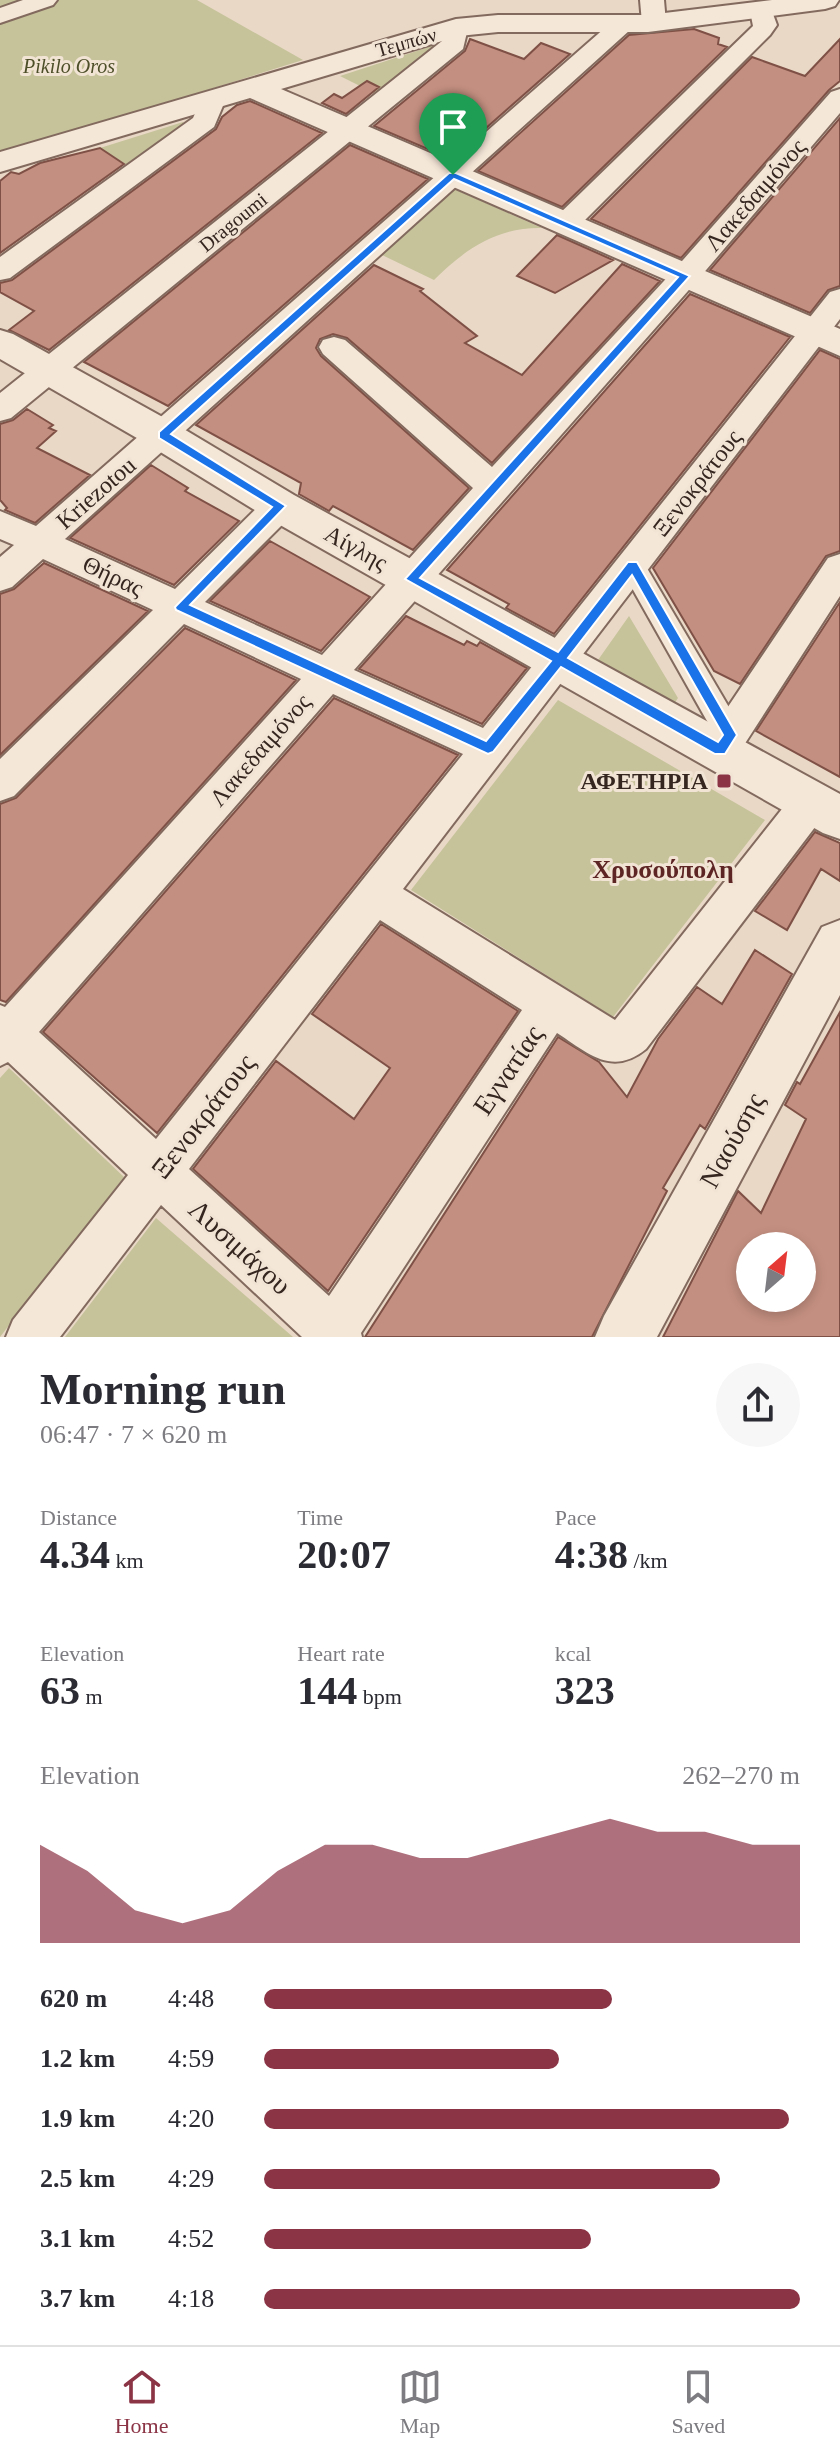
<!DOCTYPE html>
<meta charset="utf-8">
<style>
body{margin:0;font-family:"Times New Roman",serif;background:#f7f7f7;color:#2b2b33;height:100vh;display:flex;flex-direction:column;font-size:30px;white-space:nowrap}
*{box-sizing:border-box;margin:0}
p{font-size:26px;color:#7c7c81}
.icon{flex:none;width:44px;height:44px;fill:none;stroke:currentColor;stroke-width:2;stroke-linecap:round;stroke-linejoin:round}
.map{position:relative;height:1337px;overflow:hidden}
.side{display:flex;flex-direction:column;background:#fff;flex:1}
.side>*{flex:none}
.needle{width:52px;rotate:28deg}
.fabs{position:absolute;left:736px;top:1232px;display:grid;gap:16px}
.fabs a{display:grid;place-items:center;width:80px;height:80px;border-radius:50%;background:#fff;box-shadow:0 4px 12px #0003;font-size:40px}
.pin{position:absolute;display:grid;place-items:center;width:68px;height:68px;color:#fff;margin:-82px -34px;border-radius:50% 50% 50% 0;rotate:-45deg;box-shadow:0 0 8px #0007}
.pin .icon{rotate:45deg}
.round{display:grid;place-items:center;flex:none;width:84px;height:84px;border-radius:42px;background:#f7f7f7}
.head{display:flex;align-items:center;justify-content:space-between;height:136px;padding:0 40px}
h1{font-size:44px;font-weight:800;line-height:60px}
.stats{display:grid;grid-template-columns:repeat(3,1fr);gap:12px;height:136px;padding:8px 40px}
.stats div{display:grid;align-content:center}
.stats b{font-size:40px;font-weight:800}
.stats small{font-size:22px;font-weight:400}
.stats p{font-size:22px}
.chart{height:224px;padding:16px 40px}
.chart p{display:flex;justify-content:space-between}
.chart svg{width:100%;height:144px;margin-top:8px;fill:#8b3446;opacity:.7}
ul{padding:0 40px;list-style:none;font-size:26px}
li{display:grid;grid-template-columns:128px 96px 1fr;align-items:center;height:60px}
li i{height:20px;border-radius:10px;background:#8b3446}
.tabs{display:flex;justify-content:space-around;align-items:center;height:112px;border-top:2px solid #e1e1e2;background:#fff;font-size:22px;color:#7c7c81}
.tabs a{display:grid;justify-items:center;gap:4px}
.tabs .on{color:#8b3446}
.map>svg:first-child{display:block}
.green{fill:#c6c39b}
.building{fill:#c38f80;stroke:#7f5146;stroke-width:2;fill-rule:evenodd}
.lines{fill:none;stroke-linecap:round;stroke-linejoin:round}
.pedestrian-casing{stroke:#836a5e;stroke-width:4}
.minor-casing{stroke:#836a5e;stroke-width:4}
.tertiary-casing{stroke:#836a5e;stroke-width:4}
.pedestrian{fill:#f5e7d8;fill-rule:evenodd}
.minor{fill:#f5e7d8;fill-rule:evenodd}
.tertiary{fill:#f5e7d8;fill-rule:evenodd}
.route{fill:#1a73e8;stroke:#fff;stroke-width:2;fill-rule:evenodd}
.poi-dot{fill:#8b3446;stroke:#f2e4d5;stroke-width:3}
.labels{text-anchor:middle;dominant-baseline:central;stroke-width:6;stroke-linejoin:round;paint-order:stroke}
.far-street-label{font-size:20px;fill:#352620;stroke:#f2e4d5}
.far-park-label{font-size:20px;font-style:italic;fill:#4d4f29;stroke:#f2e4d5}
.street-label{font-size:24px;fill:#352620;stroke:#f2e4d5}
.poi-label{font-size:24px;font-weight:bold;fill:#352620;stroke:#f2e4d5;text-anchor:end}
.neighbourhood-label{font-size:26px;font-weight:bold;fill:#5d2524;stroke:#f2e4d5}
.near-street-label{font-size:28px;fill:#352620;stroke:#f2e4d5}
</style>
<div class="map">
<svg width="840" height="1337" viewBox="0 0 840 1337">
<rect width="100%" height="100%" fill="#e9d8c6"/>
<path class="green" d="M 0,0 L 197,0 L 303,60 L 0,155 Z
M 435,45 L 376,94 L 340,76 Z
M 183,122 L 185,124 L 130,167 L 100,148 Z
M 454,189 L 542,228 C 497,227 464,250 434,280 L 382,255 Z
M 629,616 L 678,698 L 674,704 L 598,660 Z
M 558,700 L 765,820 L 613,1017 L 411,890 Z
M 9,1068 L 124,1177 L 0,1337 L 0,1078 Z
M 156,1218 L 293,1337 L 65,1337 Z"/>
<path class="building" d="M 694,29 L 719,38 L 718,44 L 727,47 L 562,207 L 478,171 L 629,35 Z
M 470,39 L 524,59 L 541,43 L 570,54 L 451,159 L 374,126 L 465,51 Z
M 840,39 L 840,81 L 829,90 L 681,258 L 591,219 L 752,57 L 805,76 Z
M 367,81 L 379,87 L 346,114 L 322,103 L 334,94 L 342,98 Z
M 250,101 L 322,133 L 49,350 L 9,330 L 34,311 L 0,292 L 0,283 L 12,280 L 216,129 L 222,117 L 237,105 Z
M 840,118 L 840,286 L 828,290 L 810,313 L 710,270 Z
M 350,145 L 428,179 L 168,406 L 84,362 Z
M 100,148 L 124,164 L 0,253 L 0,181 L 11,172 L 19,174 L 40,163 Z
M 557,235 L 613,260 L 555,293 L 517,276 Z
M 622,264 L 660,281 L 492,463 L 347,338 L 333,334 L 320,339 L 316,348 L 321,356 L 469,488 L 413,550 L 333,506 L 329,511 L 299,494 L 301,483 L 196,425 L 374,265 L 423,289 L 420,291 L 477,336 L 465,343 L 522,375 Z
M 690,294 L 790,337 L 554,634 L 506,608 L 509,604 L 447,570 Z
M 820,350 L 840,359 L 840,551 L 826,556 L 740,684 L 714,671 L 653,568 Z
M 27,409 L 53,425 L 49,428 L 56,431 L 37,448 L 90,475 L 35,523 L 5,510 L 7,508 L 0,500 L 0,424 L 13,420 Z
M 151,465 L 188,488 L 185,491 L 239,521 L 174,585 L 70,538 Z
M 270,541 L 370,597 L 321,651 L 210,601 Z
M 44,563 L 148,611 L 0,755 L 0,594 L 14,589 Z
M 840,602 L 840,777 L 756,731 Z
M 406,616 L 464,645 L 467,641 L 477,646 L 480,642 L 527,668 L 482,724 L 359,669 Z
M 185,628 L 296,680 L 6,1002 L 0,1000 L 0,804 L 16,798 Z
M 334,698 L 458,755 L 157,1133 L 43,1032 Z
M 815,832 L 840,843 L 840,881 L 821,869 L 787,930 L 755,911 Z
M 381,924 L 518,1011 L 328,1291 L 193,1169 L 276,1061 L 354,1119 L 390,1068 L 312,1014 Z
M 755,950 L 792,974 L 705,1129 L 700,1125 L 663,1188 L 667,1191 L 592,1337 L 365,1337 L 558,1037 L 599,1062 L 627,1097 L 658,1039 L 697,987 L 722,1004 Z
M 840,1012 L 840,1337 L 663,1337 L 738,1191 L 761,1213 L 806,1119 L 785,1105 L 797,1082 L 800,1084 ZM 750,1246 L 802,1246 L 802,1298 L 750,1298 Z"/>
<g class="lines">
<g class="pedestrian-casing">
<path id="pedestrian" d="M 632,555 L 641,558 L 740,726 L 744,735 L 740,744 L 730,748 L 720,744 L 619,565 L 623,558 Z"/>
</g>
<g class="minor-casing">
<path id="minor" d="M 23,0 L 57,0 L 53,5 L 0,23 L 0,8 Z
M 640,0 L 664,0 L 666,23 L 662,28 L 646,28 L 642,23 Z
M 762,4 L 770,6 L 777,25 L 770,35 L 575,230 L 565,233 L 555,230 L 551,224 L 555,218 L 753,26 L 750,11 L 754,6 Z
M 622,18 L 630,20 L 634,25 L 630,30 L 65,539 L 175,589 L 268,497 L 280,493 L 292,497 L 296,506 L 292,515 L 205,602 L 322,655 L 473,488 L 323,354 L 319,347 L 323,340 L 334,337 L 345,340 L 492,467 L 675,269 L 831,92 L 840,89 L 840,113 L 695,283 L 354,670 L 483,728 L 830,292 L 840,289 L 840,319 L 403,889 L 615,1020 L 797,790 L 811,785 L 825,790 L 830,802 L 825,814 L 646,1049 C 612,1077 588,1053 557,1033 L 361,1333 L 362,1337 L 302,1337 L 161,1205 L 60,1337 L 6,1337 L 13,1320 L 128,1175 L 8,1062 L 0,1066 L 0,1005 L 5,1007 L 301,679 L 184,624 L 14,796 L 0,801 L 0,759 L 153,610 L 43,559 L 12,587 L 0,591 L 0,557 L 14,545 L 0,539 L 0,511 L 36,526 L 614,20 ZM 333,694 L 463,754 L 156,1139 L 39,1032 ZM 380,920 L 522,1010 L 329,1296 L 189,1169 Z
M 456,21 L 464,23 L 468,28 L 463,49 L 11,418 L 0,421 L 0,393 L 442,41 L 448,23 Z
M 212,93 L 221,96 L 225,101 L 214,127 L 10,278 L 0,280 L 0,257 L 193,118 L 203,96 Z
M 840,554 L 840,596 L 733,762 L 720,766 L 707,762 L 701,750 L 707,738 L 828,558 Z"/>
</g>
<g class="tertiary-casing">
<path id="tertiary" d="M 772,0 L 839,0 L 835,6 L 825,9 L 648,32 L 498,32 L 459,36 L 281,89 L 840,329 L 840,356 L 250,98 L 0,172 L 0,152 L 456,19 L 498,15 L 648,15 Z
M 0,330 L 13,334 L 177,425 L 294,495 L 840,794 L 840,839 L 823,833 L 266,517 L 149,445 L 0,359 Z
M 840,920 L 840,995 L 657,1337 L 595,1337 L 604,1316 L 822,927 Z"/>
</g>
<use href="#pedestrian" class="pedestrian"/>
<use href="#minor" class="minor"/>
<use href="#tertiary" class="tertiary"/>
</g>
<path class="route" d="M 449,173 L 456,173 L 690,276 L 420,578 L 558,652 L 628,562 L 637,562 L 737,735 L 725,754 L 715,754 L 561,667 L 493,752 L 488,754 L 176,610 L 175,607 L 272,507 L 159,438 L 159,432 ZM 454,179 L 678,277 L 405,579 L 551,661 L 486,741 L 190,605 L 286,506 L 171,434 ZM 632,575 L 723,735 L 718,742 L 568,658 Z"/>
<rect class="poi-dot" x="716" y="773" width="16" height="16" rx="4"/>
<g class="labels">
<g class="far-street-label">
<text transform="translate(406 42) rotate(-16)">Τεμπών</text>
<text transform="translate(233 222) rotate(-39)">Dragoumi</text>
</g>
<g class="far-park-label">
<text x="69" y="66">Pikilo Oros</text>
</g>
<g class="street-label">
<text transform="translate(755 195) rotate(-49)">Λακεδαιμόνος</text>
<text transform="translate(697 483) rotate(-52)">Ξενοκράτους</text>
<text transform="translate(96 493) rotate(-41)">Kriezotou</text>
<text transform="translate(356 548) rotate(29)">Αίγλης</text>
<text transform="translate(113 576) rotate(25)">Θήρας</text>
<text transform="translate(260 750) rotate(-49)">Λακεδαιμόνος</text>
</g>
<g class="poi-label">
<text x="708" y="781">ΑΦΕΤΗΡΙΑ</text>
</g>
<g class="neighbourhood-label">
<text x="663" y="869">Χρυσούπολη</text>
</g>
<g class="near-street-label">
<text transform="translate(508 1070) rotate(-56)">Εγνατίας</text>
<text transform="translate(203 1116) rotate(-52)">Ξενοκράτους</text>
<text transform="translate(732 1140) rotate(-61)">Ναούσης</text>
<text transform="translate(240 1247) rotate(42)">Λυσιμάχου</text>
</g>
</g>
</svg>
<div class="fabs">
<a><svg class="needle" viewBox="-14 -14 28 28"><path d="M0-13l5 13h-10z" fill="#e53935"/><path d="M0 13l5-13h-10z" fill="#7c7c81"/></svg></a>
</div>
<div class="pin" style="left:453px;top:175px;background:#1e9e55"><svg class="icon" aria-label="arrive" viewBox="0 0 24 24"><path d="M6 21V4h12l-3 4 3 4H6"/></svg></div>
</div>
<section class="side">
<div class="head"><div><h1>Morning run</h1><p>06:47 · 7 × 620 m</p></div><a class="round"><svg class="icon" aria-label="share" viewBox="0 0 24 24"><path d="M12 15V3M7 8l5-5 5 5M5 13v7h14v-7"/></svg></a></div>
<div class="stats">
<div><p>Distance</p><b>4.34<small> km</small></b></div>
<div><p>Time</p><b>20:07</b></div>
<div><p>Pace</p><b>4:38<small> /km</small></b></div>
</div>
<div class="stats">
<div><p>Elevation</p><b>63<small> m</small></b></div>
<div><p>Heart rate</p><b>144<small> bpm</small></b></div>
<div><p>kcal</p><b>323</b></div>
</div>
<div class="chart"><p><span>Elevation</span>262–270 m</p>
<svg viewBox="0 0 160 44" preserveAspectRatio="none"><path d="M0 44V14L10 22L20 34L30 38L40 34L50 22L60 14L70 14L80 18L90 18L100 14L110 10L120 6L130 10L140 10L150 14L160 14V44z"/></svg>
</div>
<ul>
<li><b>620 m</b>4:48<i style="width:65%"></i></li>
<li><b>1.2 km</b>4:59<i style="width:55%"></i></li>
<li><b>1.9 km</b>4:20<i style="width:98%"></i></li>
<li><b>2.5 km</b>4:29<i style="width:85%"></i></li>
<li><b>3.1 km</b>4:52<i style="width:61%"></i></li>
<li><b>3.7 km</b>4:18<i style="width:100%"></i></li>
</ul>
</section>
<nav class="tabs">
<a class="on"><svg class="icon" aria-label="home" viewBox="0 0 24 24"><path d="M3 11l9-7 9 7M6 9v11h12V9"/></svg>Home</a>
<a><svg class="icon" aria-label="map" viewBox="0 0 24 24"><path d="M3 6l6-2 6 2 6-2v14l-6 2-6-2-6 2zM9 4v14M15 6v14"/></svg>Map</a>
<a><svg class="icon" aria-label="saved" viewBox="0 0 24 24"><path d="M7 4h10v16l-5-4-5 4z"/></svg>Saved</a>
</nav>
